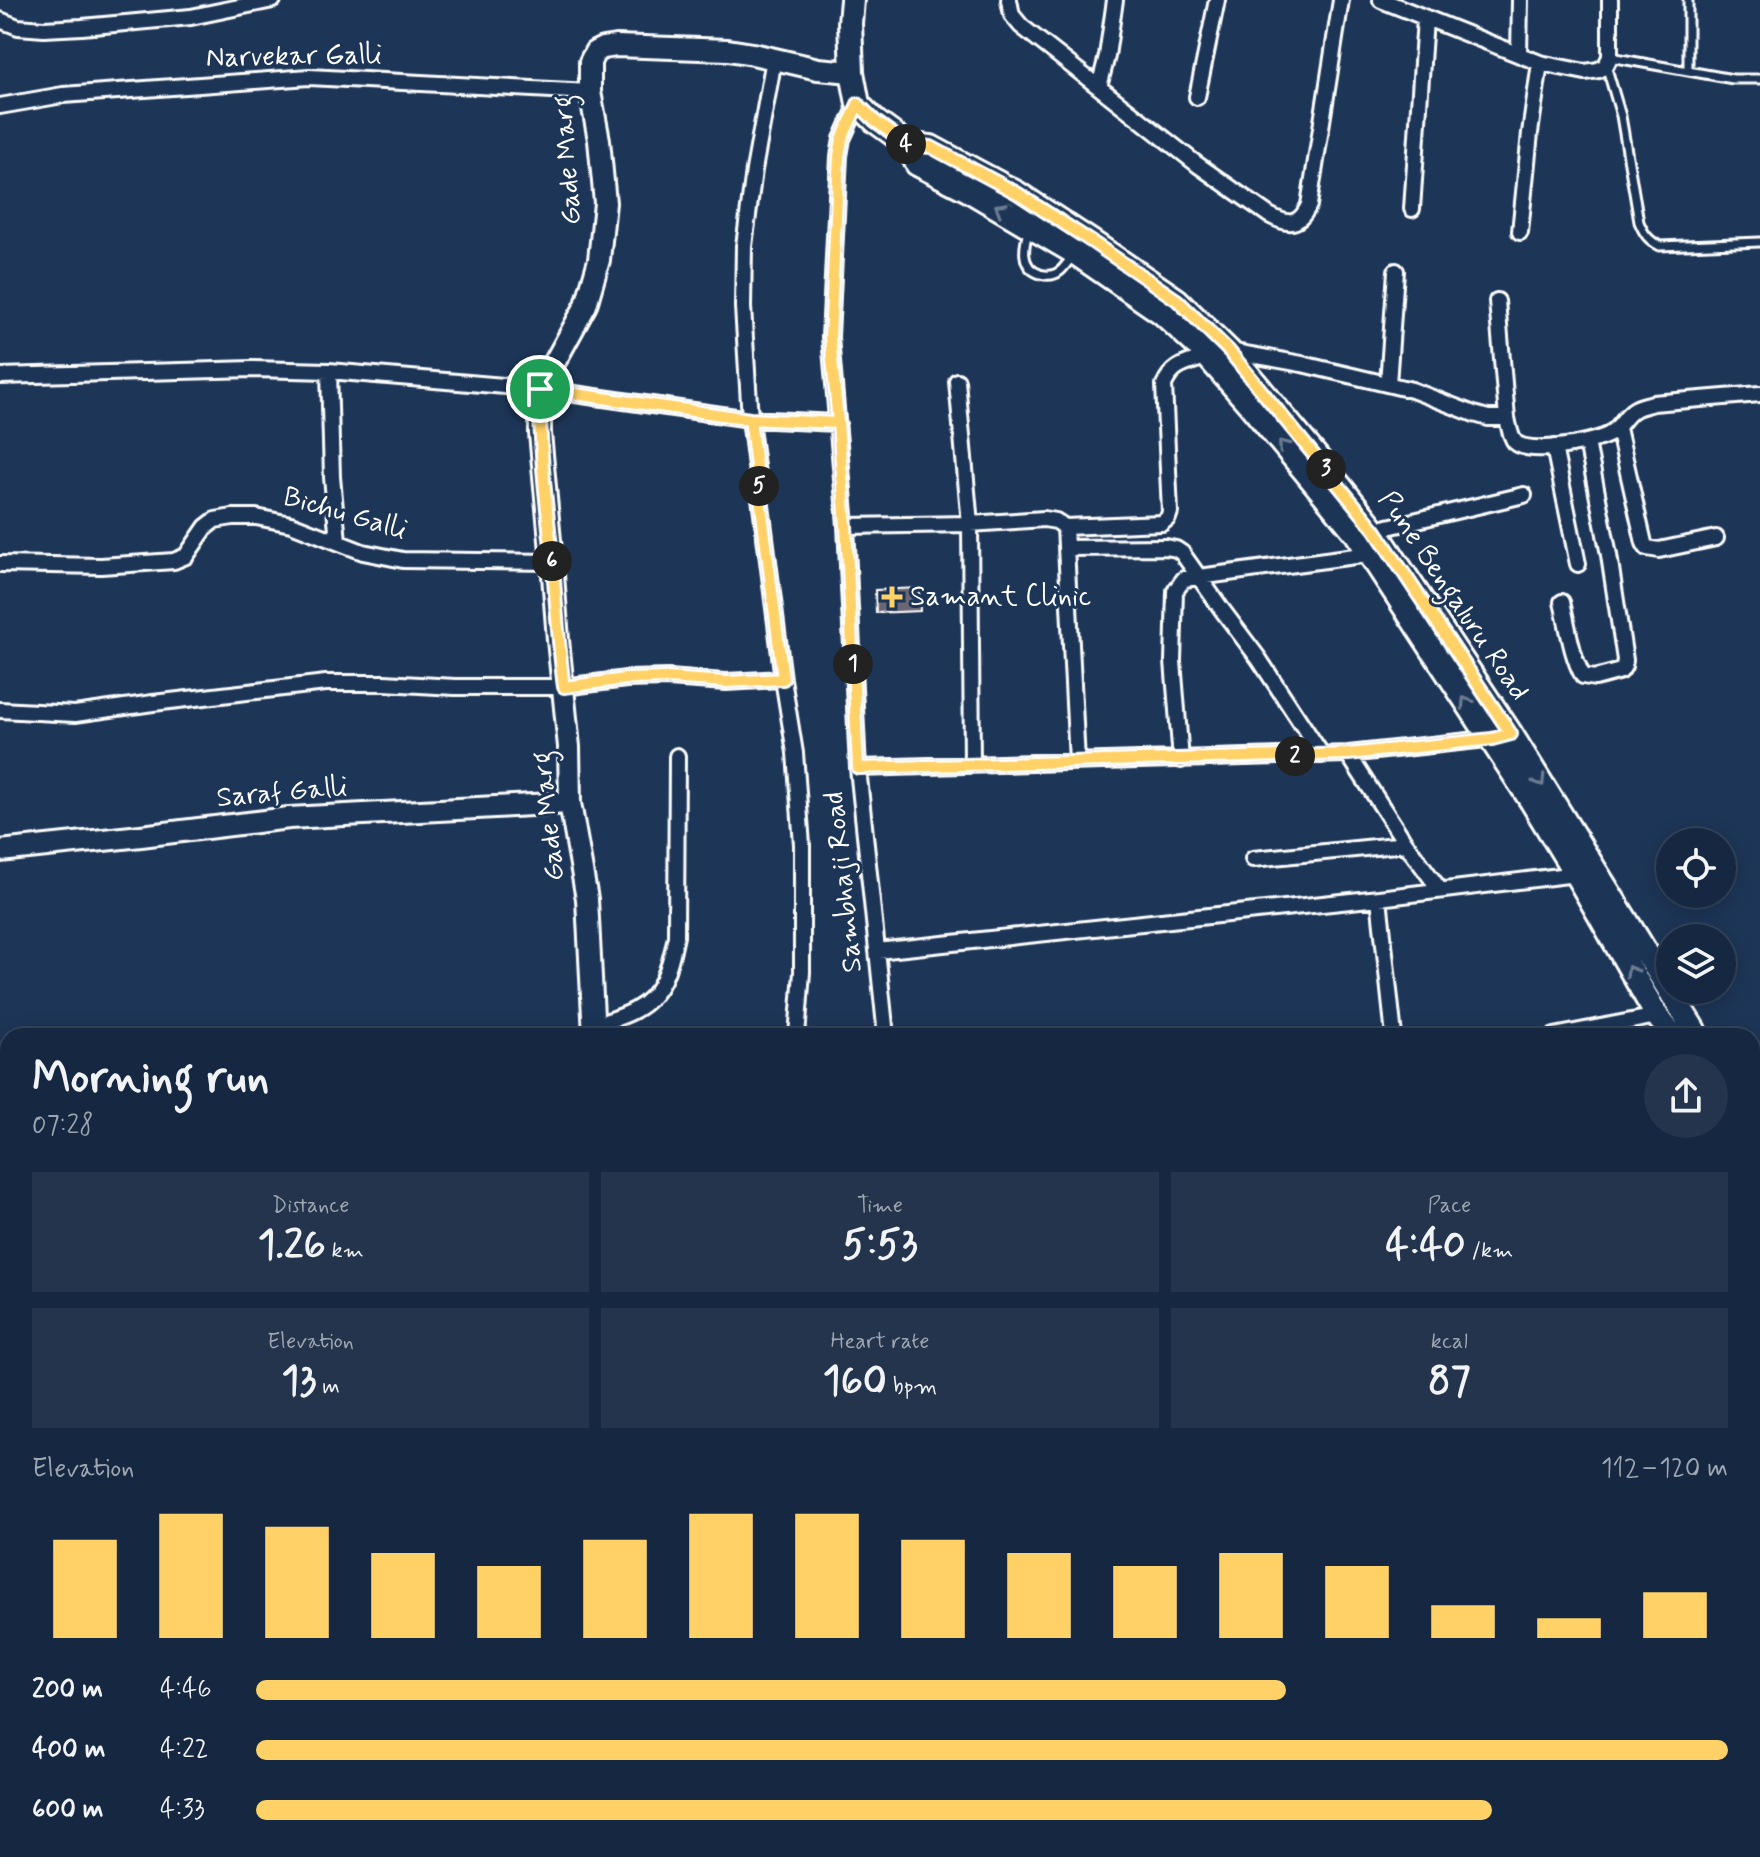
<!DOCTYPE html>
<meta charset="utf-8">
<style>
body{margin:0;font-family:Mynerve,sans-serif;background:#23344c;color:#f1f3f6;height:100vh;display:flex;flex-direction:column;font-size:30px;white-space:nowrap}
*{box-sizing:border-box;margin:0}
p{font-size:26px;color:#9ea6b1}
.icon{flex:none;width:44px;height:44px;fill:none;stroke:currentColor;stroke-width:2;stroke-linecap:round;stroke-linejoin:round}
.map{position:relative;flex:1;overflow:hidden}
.side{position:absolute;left:0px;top:1028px;width:1760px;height:830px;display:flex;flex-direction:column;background:#162841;border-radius:24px 24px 0 0;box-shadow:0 4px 20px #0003,0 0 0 2px #35445a}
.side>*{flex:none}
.fabs{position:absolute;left:1656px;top:828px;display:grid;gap:16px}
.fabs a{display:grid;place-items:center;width:80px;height:80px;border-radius:50%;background:#162841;box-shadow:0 4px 20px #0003,0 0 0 2px #35445a;font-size:40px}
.pin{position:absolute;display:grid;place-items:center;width:68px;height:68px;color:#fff;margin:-34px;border:4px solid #fff;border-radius:50%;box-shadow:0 2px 8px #0007}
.km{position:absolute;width:40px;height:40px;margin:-20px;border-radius:50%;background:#222;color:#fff;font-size:22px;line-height:40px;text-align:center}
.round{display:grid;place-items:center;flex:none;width:84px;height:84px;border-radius:42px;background:#23344c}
.overview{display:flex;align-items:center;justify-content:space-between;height:136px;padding:0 32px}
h1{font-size:44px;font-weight:800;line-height:60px}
.stats{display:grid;grid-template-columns:repeat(3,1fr);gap:12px;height:136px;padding:8px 32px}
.stats div{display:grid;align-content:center;border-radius:0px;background:#23344c;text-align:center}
.stats b{font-size:40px;font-weight:800}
.stats small{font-size:22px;font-weight:400}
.stats p{font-size:22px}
.chart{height:224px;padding:16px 32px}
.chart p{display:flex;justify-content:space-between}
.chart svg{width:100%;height:144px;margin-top:8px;stroke:#ffd166;stroke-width:6}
ul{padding:0 32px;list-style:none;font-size:26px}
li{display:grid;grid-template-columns:128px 96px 1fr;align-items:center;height:60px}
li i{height:20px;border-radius:10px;background:#ffd166}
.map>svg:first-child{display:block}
.building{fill:#6a6674;stroke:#fff;stroke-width:2}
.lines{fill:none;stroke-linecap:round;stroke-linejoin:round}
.lane-casing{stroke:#fff;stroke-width:13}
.street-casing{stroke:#fff;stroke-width:20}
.secondary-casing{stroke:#fff;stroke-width:26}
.primary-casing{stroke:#fff;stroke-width:28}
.lane{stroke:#1d3557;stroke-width:7}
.street{stroke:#1d3557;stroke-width:14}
.secondary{stroke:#1d3557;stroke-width:20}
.primary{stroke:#1d3557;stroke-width:22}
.oneway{stroke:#6c7c92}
.route-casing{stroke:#fff;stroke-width:16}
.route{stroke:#ffd166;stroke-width:10}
.poi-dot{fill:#ffd166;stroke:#1d3557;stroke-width:3}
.labels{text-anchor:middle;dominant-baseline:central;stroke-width:6;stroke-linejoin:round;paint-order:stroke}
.street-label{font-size:28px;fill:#fff;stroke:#1d3557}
.poi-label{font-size:28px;fill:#fff;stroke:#1d3557;text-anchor:start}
</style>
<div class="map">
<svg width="1760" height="1857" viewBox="0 0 1760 1857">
<rect width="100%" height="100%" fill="#1d3557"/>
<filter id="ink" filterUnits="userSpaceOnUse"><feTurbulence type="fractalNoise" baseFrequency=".0125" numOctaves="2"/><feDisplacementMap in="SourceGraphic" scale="16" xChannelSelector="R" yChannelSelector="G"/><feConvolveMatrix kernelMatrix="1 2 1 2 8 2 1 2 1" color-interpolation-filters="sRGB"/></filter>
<g filter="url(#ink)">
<path class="building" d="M 919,588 L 920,611 L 876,613 L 875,590 Z"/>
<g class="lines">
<g class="lane-casing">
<path id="lane" d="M 1610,57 L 1733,79 L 1760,79
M 1606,65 L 1621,116 L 1639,222 C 1644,234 1648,240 1660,246 L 1760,242
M 1688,71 L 1688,0
M 1029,228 C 1024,245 1019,267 1040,274 C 1047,276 1054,276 1060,271 C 1064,268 1069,260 1073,256"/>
</g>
<g class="street-casing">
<path id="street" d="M 1009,0 L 1012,15 L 1021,26 L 1198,165 L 1269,215 C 1289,226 1299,226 1309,205 L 1341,0
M 1381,0 L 1540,63 L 1585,72 L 1599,70 L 1606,65 L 1610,57 L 1610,0
M 0,20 L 18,27 L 44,29 L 82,27 L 191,17 L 273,0
M 1519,55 L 1520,0
M 774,59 L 754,170 L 744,246 L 743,307 L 750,419 L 783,679 L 795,753 L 802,845 L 802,972 L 797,1036
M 1099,87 L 1107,56 L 1115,0
M 1197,97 L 1217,0
M 858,104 L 842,139 L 839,156 L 830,337 L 846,526 L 858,768 L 886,1036
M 0,106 L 63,95 L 309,77 L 590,92
M 1412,209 L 1425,19
M 1520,232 L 1530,133 L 1540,63
M 1497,301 L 1507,418 C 1509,426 1510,436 1515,442 C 1529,456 1591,443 1608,435 C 1620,429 1624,415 1635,409 C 1640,406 1647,405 1653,403 L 1760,394
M 1229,351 L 1302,364 L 1412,390 L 1474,414 L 1488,418 L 1507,418
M 329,371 L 332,477 L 338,541
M 0,376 L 253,369 L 329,371 L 540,389 L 750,419 L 838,423
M 957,381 L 970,524 L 972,764
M 1388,384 L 1396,271
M 1618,428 L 1644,543 L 1647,548 L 1659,550 L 1716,538
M 1554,447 L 1578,564
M 846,526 L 970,524 L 1044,519 L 1056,521 L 1065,527 L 1077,762
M 1065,527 L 1162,523 L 1168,518 L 1170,512 L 1164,385 C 1173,364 1187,364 1208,356
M 1375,530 L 1524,495
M 1067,548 L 1166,547 L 1176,549 L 1182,553 L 1223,611 L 1259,659 L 1322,755
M 0,564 L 101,566 L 174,561 L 186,556 L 206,527 L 215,520 L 233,517 L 256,517 L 291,524 L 363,552 L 403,560 L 552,562
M 1562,602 C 1568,626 1571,655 1583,676 L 1595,678 L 1621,671 L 1624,666 L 1625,660 L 1609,555 L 1587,442
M 0,710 L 75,714 L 153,703 L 326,683 L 384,683 L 455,687 L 564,687 L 626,679 L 668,678 L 726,682 L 783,679
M 1348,754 L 1406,844 L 1440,890
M 1181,760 L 1173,661 L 1175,591 L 1184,579 L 1370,554
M 858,768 L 1348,754 L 1496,738
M 1253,859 L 1406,844
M 1379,898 L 1394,1036
M 877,951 L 1379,898 L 1576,874
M 594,1026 C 607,1021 623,1017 635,1010 C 663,995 670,966 676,936 L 677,756
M 1554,1036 L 1657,1016
M 0,1097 L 8,1168
M 1752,1110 L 1760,1108
M 0,1236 L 8,1236
M 1752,1325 L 1760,1324
M 0,1367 L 8,1368
M 1752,1522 L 1760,1520
M 0,1607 L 8,1611
M 1752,1637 L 1760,1636"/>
</g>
<g class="secondary-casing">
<path id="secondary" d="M 0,851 L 141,836 L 289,818 L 570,803
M 594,1036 L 587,899 L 570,803 L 569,747 L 558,640 L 552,562 L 540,433 L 540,389 L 586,305 L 599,260 L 605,203 L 599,140 L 590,92 L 590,62 L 595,52 L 603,48 L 616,46 L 728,50 L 753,54 L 818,69 L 852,72
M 0,1721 L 8,1725
M 0,1761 L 8,1764
M 1752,1830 L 1760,1835
M 259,1850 L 280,1857
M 337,1850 L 359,1857
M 601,1857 L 602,1850
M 763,1857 L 802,1852 L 887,1857"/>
</g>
<g class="primary-casing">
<path id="primary" d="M 852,0 L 850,23 L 852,72 L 858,104 L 875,121 L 908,145 L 931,147 L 1017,193 L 1092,242 L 1177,300 L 1229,351 L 1317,457 L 1375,530 L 1511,734 L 1694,1030 L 1694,1036
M 908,145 L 917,164 L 968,190 L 1075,253 L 1162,313 L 1200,348 L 1250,405 L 1356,533 L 1532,802 L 1581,883 L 1657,1016 L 1673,1036
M 1752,1145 L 1760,1164"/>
</g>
<use href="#lane" class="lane"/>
<use href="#street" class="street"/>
<use href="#secondary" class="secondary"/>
<use href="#primary" class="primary"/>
</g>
<defs><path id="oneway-chevron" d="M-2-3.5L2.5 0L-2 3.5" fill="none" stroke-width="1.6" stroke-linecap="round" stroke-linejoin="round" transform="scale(2)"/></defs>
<g class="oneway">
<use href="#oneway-chevron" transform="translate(1000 208) rotate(-150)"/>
<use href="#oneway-chevron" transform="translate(1283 445) rotate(-130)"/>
<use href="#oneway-chevron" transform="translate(1466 702) rotate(-123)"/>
<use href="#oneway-chevron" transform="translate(1540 781) rotate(58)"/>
<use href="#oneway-chevron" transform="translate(1631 971) rotate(-120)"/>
</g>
</g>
<g class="lines" filter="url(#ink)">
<g class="route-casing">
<path id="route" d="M 540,389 L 750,419 L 838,423 L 846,526 L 858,768 L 1348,754 L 1492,739 L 1511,734 L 1375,530 L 1229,351 L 1177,300 L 1092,242 L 1017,193 L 931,147 L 908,145 L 875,121 L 858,104 L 842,139 L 839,156 L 830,337 L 838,423 L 750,419 L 783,679 L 726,682 L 668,678 L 626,679 L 564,687 C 558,643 556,600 552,556 C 546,501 539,445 540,389"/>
</g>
<use href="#route" class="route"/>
</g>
<path class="poi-dot" d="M888 585h8v8h8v8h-8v8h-8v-8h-8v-8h8z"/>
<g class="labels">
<g class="street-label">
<text transform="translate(294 57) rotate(-1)">Narvekar Galli</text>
<text transform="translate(568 160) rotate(-94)">Gade Marg</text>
<text transform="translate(345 514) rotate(16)">Bichu Galli</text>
<text transform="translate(1453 596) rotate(56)">Pune Bengaluru Road</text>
<text transform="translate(282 793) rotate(-5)">Saraf Galli</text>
<text transform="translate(549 816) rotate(-96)">Gade Marg</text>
<text transform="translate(844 882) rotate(-96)">Sambhaji Road</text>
</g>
<g class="poi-label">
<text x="910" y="597">Samant Clinic</text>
</g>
</g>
</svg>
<div class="fabs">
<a><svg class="icon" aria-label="locate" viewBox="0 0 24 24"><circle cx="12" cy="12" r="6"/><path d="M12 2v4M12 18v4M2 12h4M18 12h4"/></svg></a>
<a><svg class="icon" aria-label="layers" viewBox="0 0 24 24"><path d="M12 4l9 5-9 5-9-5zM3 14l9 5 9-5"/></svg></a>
</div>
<div class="pin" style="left:540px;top:389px;background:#1e9e55"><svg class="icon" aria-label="arrive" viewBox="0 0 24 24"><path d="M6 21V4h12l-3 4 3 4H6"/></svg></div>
<b class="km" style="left:853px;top:664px">1</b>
<b class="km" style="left:1295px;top:756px">2</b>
<b class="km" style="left:1326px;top:469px">3</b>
<b class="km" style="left:906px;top:144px">4</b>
<b class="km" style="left:759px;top:486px">5</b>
<b class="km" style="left:552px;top:561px">6</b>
<section class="side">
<div class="overview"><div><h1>Morning run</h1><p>07:28</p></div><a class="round"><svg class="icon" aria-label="share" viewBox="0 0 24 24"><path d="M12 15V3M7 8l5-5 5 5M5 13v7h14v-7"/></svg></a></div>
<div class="stats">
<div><p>Distance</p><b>1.26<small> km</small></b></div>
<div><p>Time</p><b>5:53</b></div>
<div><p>Pace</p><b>4:40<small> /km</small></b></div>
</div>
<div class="stats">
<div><p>Elevation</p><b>13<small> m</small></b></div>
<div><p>Heart rate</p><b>160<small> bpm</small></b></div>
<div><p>kcal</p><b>87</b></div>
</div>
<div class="chart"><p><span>Elevation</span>112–120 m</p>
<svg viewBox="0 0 160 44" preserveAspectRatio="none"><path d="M5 44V14M15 44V6M25 44V10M35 44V18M45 44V22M55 44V14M65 44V6M75 44V6M85 44V14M95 44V18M105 44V22M115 44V18M125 44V22M135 44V34M145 44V38M155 44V30"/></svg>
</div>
<ul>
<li><b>200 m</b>4:46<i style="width:70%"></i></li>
<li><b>400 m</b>4:22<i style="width:100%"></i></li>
<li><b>600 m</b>4:33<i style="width:84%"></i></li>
</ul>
</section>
</div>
